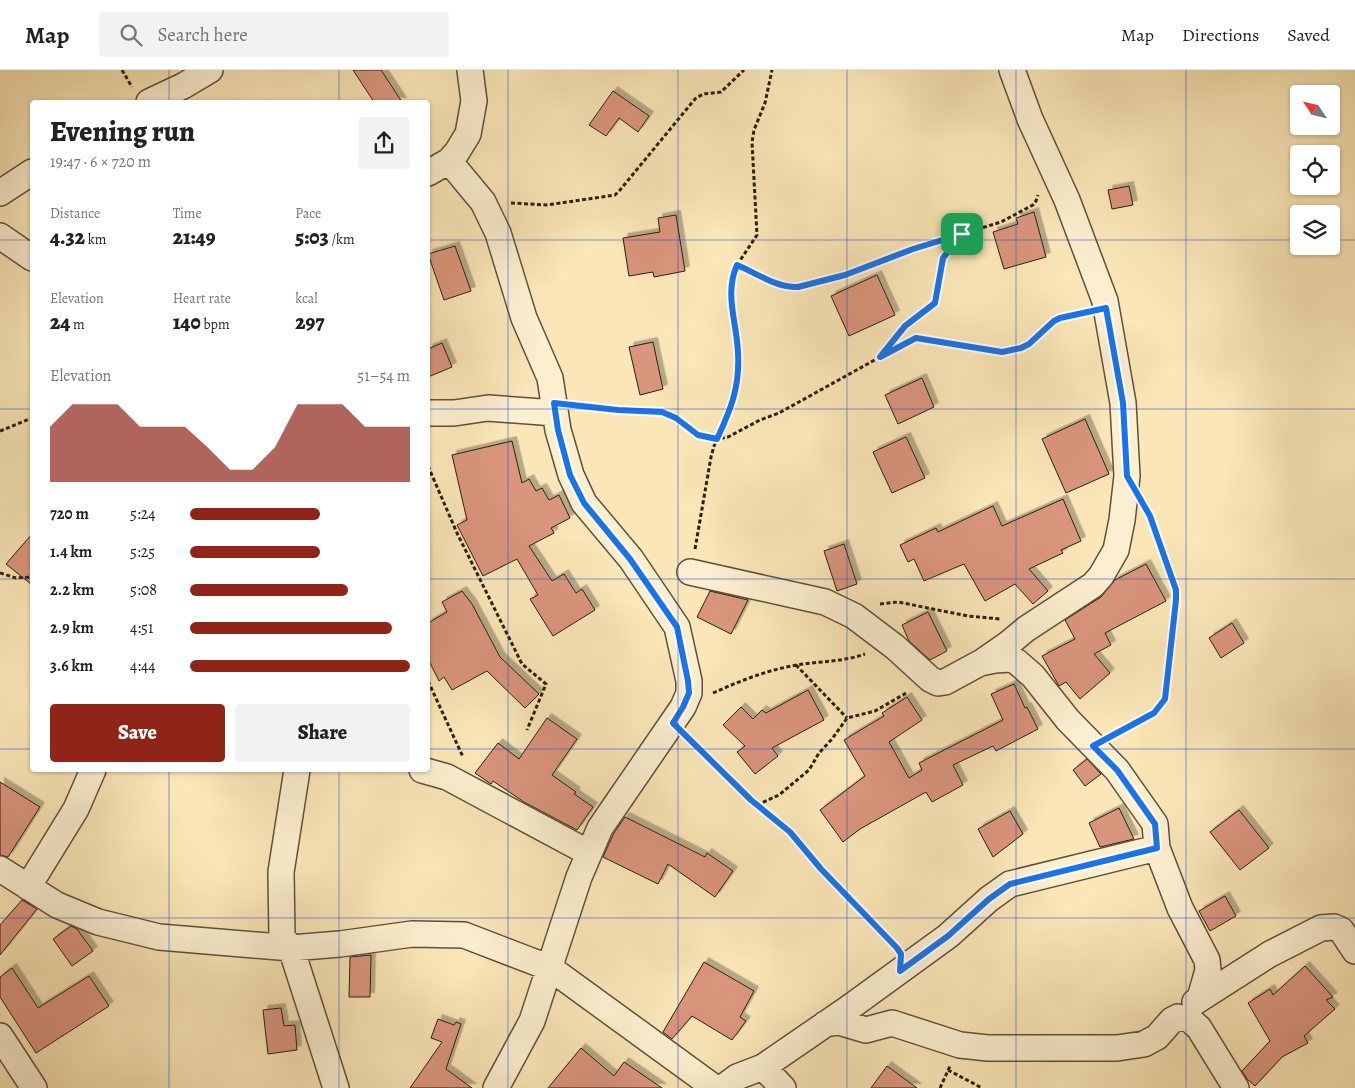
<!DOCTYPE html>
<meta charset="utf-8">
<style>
body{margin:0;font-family:Alegreya,serif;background:#f2f2f2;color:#222;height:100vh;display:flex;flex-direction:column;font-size:19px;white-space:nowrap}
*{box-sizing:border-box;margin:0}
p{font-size:16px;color:#767676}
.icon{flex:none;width:28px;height:28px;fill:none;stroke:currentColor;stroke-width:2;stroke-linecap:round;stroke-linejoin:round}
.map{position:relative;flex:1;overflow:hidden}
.side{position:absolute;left:30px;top:30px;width:400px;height:672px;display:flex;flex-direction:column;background:#fff;border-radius:5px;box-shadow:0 1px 4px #0004}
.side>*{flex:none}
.needle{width:32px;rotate:305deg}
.controls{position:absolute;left:1290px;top:15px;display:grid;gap:10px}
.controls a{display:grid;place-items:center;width:50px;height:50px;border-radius:5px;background:#fff;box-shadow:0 1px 4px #0004;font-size:25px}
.pin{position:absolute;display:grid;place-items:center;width:42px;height:42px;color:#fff;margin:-21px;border-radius:10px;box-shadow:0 2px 8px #0006}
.round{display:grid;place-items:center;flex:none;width:52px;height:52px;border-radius:5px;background:#f2f2f2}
.summary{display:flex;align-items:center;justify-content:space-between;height:85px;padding:0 20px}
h1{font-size:28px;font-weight:800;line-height:38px}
.metrics{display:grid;grid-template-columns:repeat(3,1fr);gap:8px;height:85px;padding:5px 20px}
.metrics div{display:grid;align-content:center}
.metrics b{font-size:21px;font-weight:800}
.metrics small{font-size:14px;font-weight:400}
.metrics p{font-size:14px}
.chart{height:140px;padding:10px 20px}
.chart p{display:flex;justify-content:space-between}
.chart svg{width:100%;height:90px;margin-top:5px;fill:#8f2418;opacity:.7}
.primary-button{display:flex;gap:10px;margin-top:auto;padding:10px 20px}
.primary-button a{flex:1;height:58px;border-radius:5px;background:#8f2418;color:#fff;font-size:20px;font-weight:800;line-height:58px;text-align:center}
.primary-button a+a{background:#f2f2f2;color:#222}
ul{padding:0 20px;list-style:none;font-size:16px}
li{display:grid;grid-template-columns:80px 60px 1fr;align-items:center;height:38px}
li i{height:12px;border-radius:6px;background:#8f2418}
header{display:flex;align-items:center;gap:30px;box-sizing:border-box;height:70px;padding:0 25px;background:#fff;border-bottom:1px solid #e0e0e0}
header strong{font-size:24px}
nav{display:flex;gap:28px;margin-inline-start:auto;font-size:18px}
.search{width:350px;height:45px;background:#f2f2f2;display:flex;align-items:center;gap:12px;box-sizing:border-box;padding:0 18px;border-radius:5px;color:#767676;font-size:19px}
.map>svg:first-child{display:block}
.building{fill:#da957d;stroke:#291f11;filter:url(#shadow)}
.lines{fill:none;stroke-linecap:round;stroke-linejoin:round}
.street-casing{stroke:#5d513a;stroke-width:28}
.path{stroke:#291f11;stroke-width:3;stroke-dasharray:4 2.5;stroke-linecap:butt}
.street{stroke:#fcefd0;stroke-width:25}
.route-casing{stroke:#fff;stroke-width:10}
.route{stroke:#1a73e8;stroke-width:6}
.grid{fill:none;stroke:#1d4ed8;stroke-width:1;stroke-opacity:0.55}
</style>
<header>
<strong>Map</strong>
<div class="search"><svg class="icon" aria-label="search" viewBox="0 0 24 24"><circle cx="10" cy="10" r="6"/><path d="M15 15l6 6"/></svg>Search here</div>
<nav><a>Map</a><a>Directions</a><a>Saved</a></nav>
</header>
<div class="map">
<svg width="1355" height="1018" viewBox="0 0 1355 1018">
<defs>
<filter id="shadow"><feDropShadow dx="4.5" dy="-4.5" stdDeviation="0" flood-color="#0004"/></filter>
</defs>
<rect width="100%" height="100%" fill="#fae6b7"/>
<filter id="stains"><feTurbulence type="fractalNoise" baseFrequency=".004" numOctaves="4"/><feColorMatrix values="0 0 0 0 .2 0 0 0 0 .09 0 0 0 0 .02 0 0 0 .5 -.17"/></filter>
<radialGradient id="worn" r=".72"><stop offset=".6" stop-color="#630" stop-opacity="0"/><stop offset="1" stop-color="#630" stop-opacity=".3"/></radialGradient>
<path class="building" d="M 353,0 L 381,0 L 402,32 L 374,32 Z
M 613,21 L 649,46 L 638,62 L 619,48 L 606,66 L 589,55 Z
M 1129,116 L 1133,135 L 1112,139 L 1108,120 Z
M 1034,142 L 1046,187 L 1004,199 L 993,162 L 1018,154 L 1016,148 Z
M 676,145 L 685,201 L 654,207 L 653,202 L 629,206 L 623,168 L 660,162 L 658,148 Z
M 455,176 L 471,221 L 444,230 L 428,184 Z
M 877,205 L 895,245 L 849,266 L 831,226 Z
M 653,272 L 663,319 L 640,325 L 629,277 Z
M 442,273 L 452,297 L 428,307 L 428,279 Z
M 922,308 L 934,337 L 898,354 L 885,325 Z
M 1085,349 L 1109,404 L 1066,423 L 1042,369 Z
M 906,367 L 925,408 L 892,423 L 873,382 Z
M 512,371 L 522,413 L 529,409 L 536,421 L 542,418 L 549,430 L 559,425 L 570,448 L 551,458 L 554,463 L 529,476 L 552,511 L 564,504 L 576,523 L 582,519 L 595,540 L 553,566 L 530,529 L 538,525 L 517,489 L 483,506 L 457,455 L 467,450 L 452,385 Z
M 1063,429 L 1081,471 L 1061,480 L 1063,483 L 1029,499 L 1048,521 L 1033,534 L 1015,514 L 985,531 L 964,494 L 924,511 L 914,489 L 908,492 L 900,475 L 936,458 L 938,462 L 993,436 L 1002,456 Z
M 32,464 L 32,515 L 6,494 Z
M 844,474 L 857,514 L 837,521 L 824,481 Z
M 1146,494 L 1166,531 L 1105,563 L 1111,575 L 1094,584 L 1110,603 L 1080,629 L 1066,612 L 1059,616 L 1042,586 L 1075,569 L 1065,550 L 1101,527 L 1115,510 Z
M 462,521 L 472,534 L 500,587 L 539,624 L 525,638 L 487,601 L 452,620 L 444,607 L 439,611 L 428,589 L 428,553 L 447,542 L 442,532 Z
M 710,521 L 748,530 L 731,564 L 697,547 Z
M 928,542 L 947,581 L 930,590 L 909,571 L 902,555 Z
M 1232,553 L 1244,573 L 1221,588 L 1209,568 Z
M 1014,614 L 1025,638 L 1027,637 L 1038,659 L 996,681 L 993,676 L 953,695 L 963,715 L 932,732 L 926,722 L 860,759 L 843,772 L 820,740 L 865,706 L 844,670 L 884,646 L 882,643 L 907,627 L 922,650 L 889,672 L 909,708 L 922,700 L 919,693 L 1003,650 L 991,624 Z
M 808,620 L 824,650 L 772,678 L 778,686 L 755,704 L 737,682 L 745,676 L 723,655 L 741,637 L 753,649 L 762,640 L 766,643 Z
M 547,648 L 577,669 L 552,705 L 576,722 L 574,724 L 593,737 L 577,760 L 524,732 L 493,711 L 491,714 L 475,703 L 498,673 L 519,689 Z
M 1087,689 L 1101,704 L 1085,716 L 1073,700 Z
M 0,712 L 40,737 L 8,787 L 0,785 Z
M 1119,738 L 1134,769 L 1100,777 L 1089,753 Z
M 1239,740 L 1269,778 L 1240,800 L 1210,762 Z
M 1010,741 L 1023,764 L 993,787 L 978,759 Z
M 625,747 L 705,787 L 707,783 L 733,801 L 715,827 L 668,794 L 658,814 L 603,787 L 614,763 Z
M 1225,826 L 1236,846 L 1210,861 L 1199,841 Z
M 22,830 L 37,839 L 0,885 L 0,855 Z
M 71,856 L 77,859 L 93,881 L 72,896 L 53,869 Z
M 371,885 L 370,927 L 349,927 L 350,887 Z
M 704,892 L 754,921 L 740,947 L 746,951 L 732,970 L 692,946 L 672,969 L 663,962 Z
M 1305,896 L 1333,927 L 1326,930 L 1335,939 L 1304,966 L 1308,973 L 1282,987 L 1255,1016 L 1247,1009 L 1242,1001 L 1270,971 L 1248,933 L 1270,919 L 1273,925 Z
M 12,898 L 38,938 L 89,906 L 109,936 L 36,983 L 0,927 L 0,907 Z
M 281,938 L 284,956 L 295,955 L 297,980 L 268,984 L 263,940 Z
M 438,949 L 454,955 L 456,952 L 461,954 L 446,999 L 472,1018 L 410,1018 L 442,972 L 431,968 Z
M 581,978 L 614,1006 L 624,992 L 662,1018 L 548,1018 Z
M 887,996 L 917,1018 L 871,1018 Z"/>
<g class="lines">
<g class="street-casing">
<path id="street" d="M 149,32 L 183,16 L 210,0
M 449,91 L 483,132 L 498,163 L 524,248 L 550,308 L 558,360 L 571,405 L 584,433 L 631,489 L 677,557 L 689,611 L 689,623 L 683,637 L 600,758 L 579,807 L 532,951 L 496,1018
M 428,103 L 449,91 L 457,82 L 468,64 L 474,31 L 470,0
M 0,123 L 32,102
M 0,166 L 32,188
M 428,343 L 454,343 L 488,338 L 555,343
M 690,502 L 825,532 L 854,546 L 895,577 L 930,609 L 938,613 L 945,612 L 980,593 L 995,590 L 1011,589 L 1017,592 L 1033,606 L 1068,650 L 1117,700 L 1155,754 L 1157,778 L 1180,838 L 1207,890 L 1208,900 L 1200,928
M 982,592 L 1008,574 L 1026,559 L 1093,515 L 1101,506 L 1116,480 L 1122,450 L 1127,406 L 1123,333 L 1105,231 L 1067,130 L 1030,49 L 1012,0
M 297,700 L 281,802 L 282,867 L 291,878 L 336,1018
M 422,700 L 447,707 L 589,783
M 0,799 L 57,835 L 98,852 L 159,867 L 291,878 L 340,874 L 412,864 L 464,865 L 550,898 L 715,1018
M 28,817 L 76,739 L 93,700
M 1195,932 L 1270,884 L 1321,858 L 1334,857 L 1341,860 L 1355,881
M 825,954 L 839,952 L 866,960 L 892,953 L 960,975 L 988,978 L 1117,978 L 1144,974 L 1157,967 L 1172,950 L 1178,947 L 1189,949 L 1199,958 L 1236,1018
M 0,966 L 34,1018
M 763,997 L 783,1018
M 722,1018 L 737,1007 L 763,997 L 846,940 L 948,866 L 989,829 L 1010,814 L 1157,778"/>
</g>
<path class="path" d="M 122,0 L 132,17
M 511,133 L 547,135 L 615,125 L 620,120 L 695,29 L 703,24 L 721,22 L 744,0
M 737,195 C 756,203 777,218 799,217 L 845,205 L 913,179 L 1001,152 L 1033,135 L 1036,131 L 1038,125
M 882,285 L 905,256 L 935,233 L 943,188 L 960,165
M 579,336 L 662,342 L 676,348 L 698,365 L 717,369 L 728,367 L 760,350 L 779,343 L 909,271 L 916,268 C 944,271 1000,288 1024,277 C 1037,271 1044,257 1057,250 C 1064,246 1074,245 1083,243
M 0,361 L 32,348
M 428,396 L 457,463 L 522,594 L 546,614 L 527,660
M 695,479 L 711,387 L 714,376 L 730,342 L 738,314 L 739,282 L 730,222 L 732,206 L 737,195 L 757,165 L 752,72 L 754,60 L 765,33 L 772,0
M 0,503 L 16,508 L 32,507
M 880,534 L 898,532 L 968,546 L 1000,549
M 796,595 L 847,648
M 428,611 L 463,687
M 713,623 C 740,611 767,600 797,595 C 820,591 843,592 865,584
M 1115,664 L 1154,643 L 1165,629 L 1176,520 L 1148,443
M 690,669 L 751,730 L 790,761 L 821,799 L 895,875
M 757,735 L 779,725 L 809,700 L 819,683 L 832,669 L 847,648 L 875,641 L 908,622
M 948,1000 L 982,1018
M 940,1018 L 950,996"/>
<use href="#street" class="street"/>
</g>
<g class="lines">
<g class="route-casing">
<path id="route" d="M 962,164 L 943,188 L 935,233 L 905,256 L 880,287 L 916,268 L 1002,282 L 1021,278 L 1029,274 L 1054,251 L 1060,248 L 1106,238 L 1123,333 L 1127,406 L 1150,446 L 1176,520 L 1176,530 L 1165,629 L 1154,643 L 1093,676 L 1117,700 L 1155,754 L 1157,778 L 1010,814 L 989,829 L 948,866 L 900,901 L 901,884 L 897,878 L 821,799 L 790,762 L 751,730 L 673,653 L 683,637 L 689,623 L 688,611 L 677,557 L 630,489 L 584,433 L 570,405 L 558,360 L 554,333 L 618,340 L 662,342 L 676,348 L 698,365 L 717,369 C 731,339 740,317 738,283 C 737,253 724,224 737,195 C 756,203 777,218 798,217 L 845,205 L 913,179 Z"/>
</g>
<use href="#route" class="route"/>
</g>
<path class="grid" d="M 169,0 L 169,32M 339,0 L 339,32M 508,0 L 508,1018M 678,0 L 678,1018M 847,0 L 847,1018M 1016,0 L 1016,1018M 1186,0 L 1186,1018M 0,170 L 32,170M 428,170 L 1299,170M 1331,170 L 1355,170M 0,339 L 32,339M 428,339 L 1355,339M 0,509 L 32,509M 428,509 L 1355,509M 0,679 L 32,679M 428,679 L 1355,679M 169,700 L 169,1018M 339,700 L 339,1018M 0,848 L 1355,848"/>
<rect width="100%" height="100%" filter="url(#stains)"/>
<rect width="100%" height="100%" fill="url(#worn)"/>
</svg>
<div class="controls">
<a><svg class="needle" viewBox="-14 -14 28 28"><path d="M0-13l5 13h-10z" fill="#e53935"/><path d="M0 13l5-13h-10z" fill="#767676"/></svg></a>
<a><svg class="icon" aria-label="locate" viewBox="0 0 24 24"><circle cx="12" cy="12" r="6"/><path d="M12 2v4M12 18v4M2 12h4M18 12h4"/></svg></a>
<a><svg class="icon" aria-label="layers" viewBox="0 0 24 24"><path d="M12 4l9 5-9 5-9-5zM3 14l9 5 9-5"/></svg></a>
</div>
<div class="pin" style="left:962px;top:164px;background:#1e9e55"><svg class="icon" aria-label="arrive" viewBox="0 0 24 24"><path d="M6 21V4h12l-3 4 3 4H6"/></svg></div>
<section class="side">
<div class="summary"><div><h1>Evening run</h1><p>19:47 · 6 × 720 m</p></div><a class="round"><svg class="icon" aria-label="share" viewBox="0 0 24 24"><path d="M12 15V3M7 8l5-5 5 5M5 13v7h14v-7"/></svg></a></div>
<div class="metrics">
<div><p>Distance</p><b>4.32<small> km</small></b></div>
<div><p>Time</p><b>21:49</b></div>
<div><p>Pace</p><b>5:03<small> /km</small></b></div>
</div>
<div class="metrics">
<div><p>Elevation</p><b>24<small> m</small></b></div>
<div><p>Heart rate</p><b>140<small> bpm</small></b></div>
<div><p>kcal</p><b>297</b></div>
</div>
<div class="chart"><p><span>Elevation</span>51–54 m</p>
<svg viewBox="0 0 160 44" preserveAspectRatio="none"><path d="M0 44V17L10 6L20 6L30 6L40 17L50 17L60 17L70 27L80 38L90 38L100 27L110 6L120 6L130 6L140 17L150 17L160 17V44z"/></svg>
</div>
<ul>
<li><b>720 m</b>5:24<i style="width:59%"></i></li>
<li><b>1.4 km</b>5:25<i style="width:59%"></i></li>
<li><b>2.2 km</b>5:08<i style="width:72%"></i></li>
<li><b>2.9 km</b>4:51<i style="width:92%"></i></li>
<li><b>3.6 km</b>4:44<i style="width:100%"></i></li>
</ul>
<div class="primary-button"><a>Save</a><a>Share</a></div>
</section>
</div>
